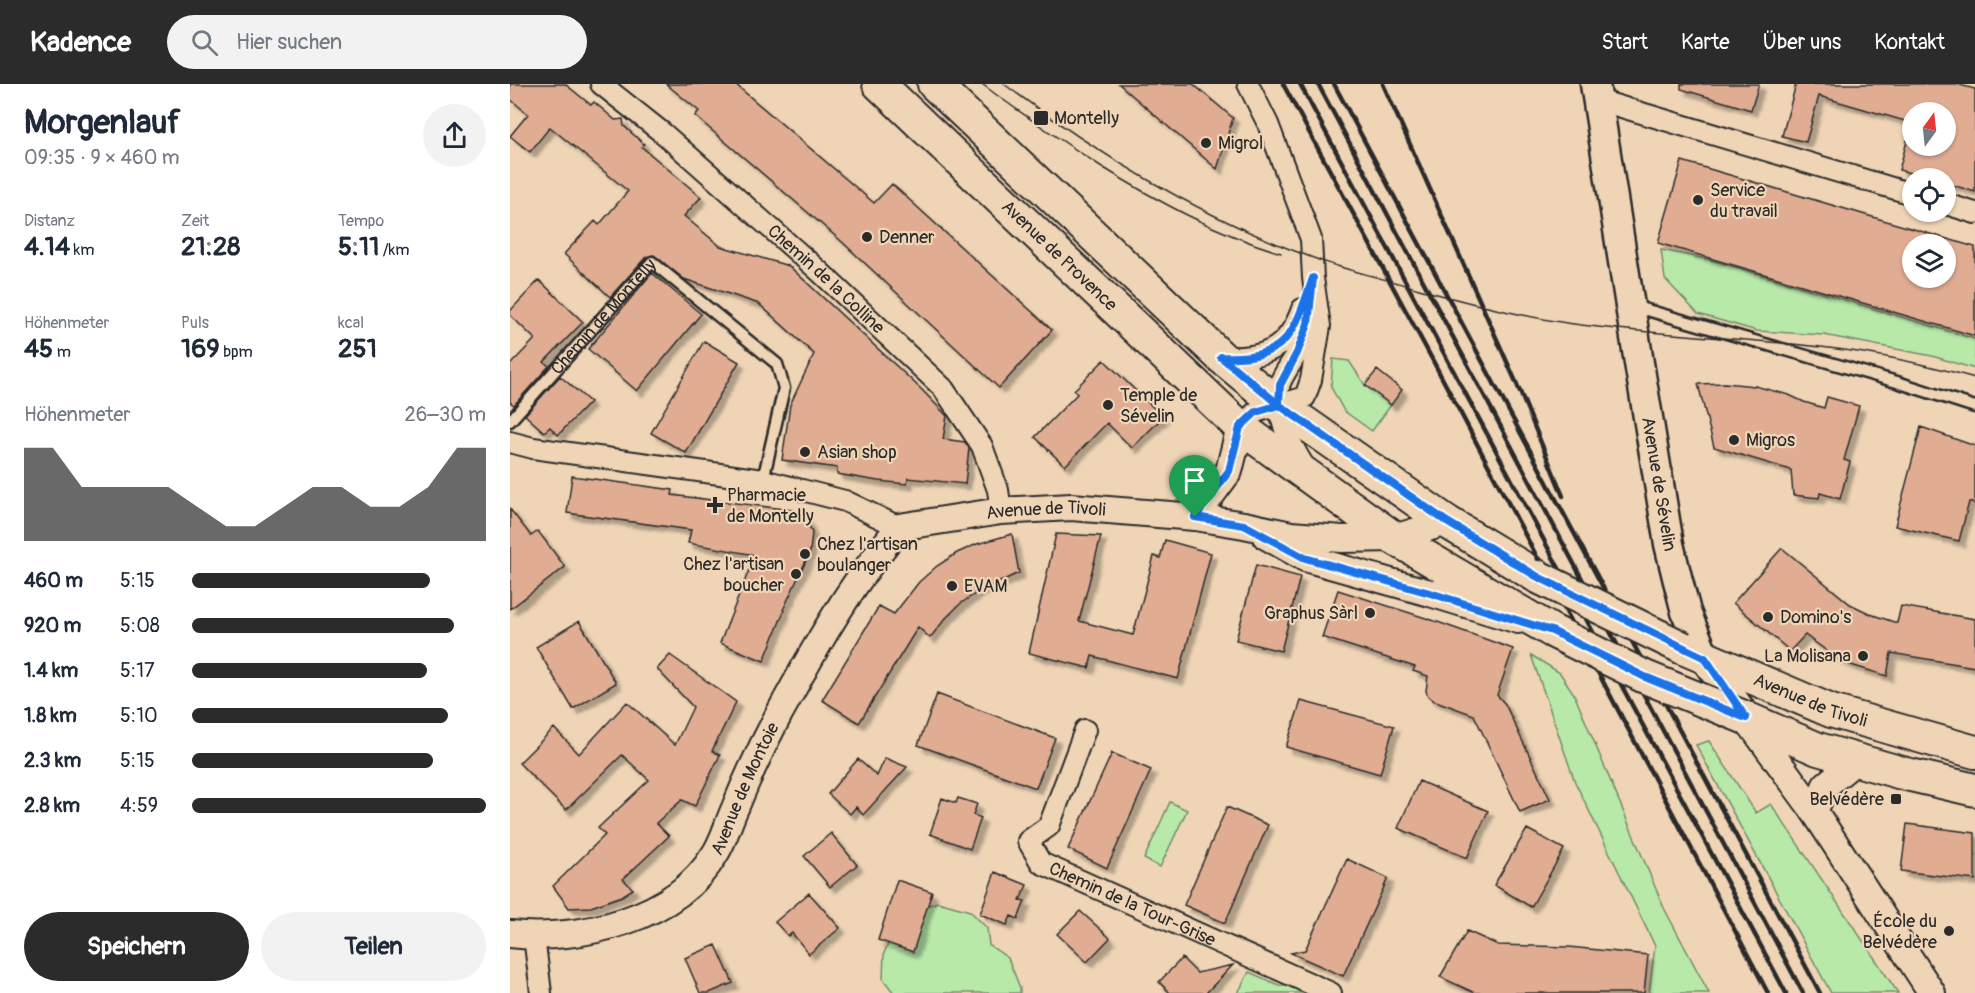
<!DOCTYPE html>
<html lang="de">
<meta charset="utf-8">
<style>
body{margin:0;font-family:Pangolin,sans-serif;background:#f2f2f3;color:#1f2937;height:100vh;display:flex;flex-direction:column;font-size:22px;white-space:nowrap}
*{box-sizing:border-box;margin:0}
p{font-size:20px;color:#747a83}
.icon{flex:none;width:33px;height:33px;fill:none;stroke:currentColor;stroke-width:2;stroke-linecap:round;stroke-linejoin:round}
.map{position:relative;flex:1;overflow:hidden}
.panel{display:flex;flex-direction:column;background:#fff;width:510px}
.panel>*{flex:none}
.needle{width:39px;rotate:15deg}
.controls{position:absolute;left:1392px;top:18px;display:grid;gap:12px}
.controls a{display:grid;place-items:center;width:54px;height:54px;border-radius:50%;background:#fff;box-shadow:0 2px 4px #0004;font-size:30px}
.pin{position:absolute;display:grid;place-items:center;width:51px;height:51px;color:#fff;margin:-62px -26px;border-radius:50% 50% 50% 0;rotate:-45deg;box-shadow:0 0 6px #0007}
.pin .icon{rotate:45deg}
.round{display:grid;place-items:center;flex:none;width:63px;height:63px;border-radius:32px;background:#f2f2f3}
.overview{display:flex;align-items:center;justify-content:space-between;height:102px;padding:0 24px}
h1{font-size:33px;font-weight:800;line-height:45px}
.stats{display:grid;grid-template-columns:repeat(3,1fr);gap:9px;height:102px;padding:6px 24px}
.stats div{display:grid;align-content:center}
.stats b{font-size:26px;font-weight:800}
.stats small{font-size:16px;font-weight:400}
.stats p{font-size:16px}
.chart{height:168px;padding:12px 24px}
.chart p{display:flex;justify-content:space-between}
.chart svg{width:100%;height:108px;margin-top:6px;fill:#2b2b2b;opacity:.7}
.primary-button{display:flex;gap:12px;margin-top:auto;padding:12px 24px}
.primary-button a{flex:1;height:69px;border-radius:36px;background:#2b2b2b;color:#fff;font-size:24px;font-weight:800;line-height:69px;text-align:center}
.primary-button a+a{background:#f2f2f3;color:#1f2937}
ul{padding:0 24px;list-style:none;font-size:20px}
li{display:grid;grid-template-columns:96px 72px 1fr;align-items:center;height:45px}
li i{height:15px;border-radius:8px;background:#2b2b2b}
header{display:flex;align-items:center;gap:36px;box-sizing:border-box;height:84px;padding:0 30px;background:#2b2b2b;color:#fff}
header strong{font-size:28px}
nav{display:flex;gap:33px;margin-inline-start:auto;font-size:21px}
.search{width:420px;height:54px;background:#f2f2f3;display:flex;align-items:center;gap:15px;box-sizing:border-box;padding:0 21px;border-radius:33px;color:#747a83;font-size:22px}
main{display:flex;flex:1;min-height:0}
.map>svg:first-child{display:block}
.green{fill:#b8e9a9;stroke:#728a6a;stroke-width:1.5}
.building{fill:#e0ad93;stroke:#2b2b2b;stroke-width:1.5;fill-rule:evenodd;filter:url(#shadow)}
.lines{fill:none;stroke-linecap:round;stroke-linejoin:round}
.service-casing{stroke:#2b2b2b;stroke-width:15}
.minor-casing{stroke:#2b2b2b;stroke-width:24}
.tertiary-casing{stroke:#2b2b2b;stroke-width:30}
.secondary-casing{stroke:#2b2b2b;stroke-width:33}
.primary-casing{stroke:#2b2b2b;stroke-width:36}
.service{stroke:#efd5b6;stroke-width:10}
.minor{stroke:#efd5b6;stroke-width:20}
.tertiary{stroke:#efd5b6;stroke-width:26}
.secondary{stroke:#efd5b6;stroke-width:28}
.primary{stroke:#efd5b6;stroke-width:32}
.tram{stroke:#2b2b2b;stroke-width:1.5}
.rail{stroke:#2b2b2b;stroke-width:4.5}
.primary-bridge-casing{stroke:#2b2b2b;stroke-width:36;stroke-linecap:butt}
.primary-bridge{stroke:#efd5b6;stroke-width:32}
.route-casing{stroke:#fff;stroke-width:12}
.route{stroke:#1a73e8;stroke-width:8}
.poi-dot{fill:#2b2b2b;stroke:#efd5b6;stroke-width:2}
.labels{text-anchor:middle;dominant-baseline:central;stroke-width:4.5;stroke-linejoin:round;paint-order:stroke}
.poi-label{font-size:18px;fill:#2b2b2b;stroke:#efd5b6;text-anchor:start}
.street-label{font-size:18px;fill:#2b2b2b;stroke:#efd5b6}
</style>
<header>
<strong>Kadence</strong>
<div class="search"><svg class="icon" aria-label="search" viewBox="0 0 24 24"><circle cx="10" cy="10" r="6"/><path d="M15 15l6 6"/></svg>Hier suchen</div>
<nav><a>Start</a><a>Karte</a><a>Über uns</a><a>Kontakt</a></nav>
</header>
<main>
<section class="panel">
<div class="overview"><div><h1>Morgenlauf</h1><p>09:35 · 9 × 460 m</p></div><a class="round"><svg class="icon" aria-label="share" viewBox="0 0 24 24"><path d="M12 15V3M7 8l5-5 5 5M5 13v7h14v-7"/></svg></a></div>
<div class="stats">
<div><p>Distanz</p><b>4.14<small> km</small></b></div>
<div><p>Zeit</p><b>21:28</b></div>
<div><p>Tempo</p><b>5:11<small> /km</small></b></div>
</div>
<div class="stats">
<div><p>Höhenmeter</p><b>45<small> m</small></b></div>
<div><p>Puls</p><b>169<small> bpm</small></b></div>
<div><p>kcal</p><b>251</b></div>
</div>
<div class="chart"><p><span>Höhenmeter</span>26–30 m</p>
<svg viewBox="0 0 160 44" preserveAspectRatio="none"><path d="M0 44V6L10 6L20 22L30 22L40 22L50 22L60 30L70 38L80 38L90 30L100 22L110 22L120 30L130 30L140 22L150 6L160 6V44z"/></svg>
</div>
<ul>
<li><b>460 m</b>5:15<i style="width:81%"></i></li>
<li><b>920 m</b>5:08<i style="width:89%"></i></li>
<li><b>1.4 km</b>5:17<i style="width:80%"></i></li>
<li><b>1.8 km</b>5:10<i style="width:87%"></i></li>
<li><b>2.3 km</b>5:15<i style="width:82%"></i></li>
<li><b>2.8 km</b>4:59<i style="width:100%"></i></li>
</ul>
<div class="primary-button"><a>Speichern</a><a>Teilen</a></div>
</section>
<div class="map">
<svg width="1465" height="909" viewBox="0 0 1465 909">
<defs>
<filter id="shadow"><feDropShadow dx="5.5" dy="5.5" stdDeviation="1.5" flood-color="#0004"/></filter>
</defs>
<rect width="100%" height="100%" fill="#efd5b6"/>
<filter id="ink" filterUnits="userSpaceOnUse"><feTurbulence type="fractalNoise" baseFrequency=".0167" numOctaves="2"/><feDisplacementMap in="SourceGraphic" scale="12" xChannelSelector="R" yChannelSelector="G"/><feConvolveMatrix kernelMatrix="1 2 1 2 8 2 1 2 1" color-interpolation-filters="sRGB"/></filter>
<g filter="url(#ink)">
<path class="green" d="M 1151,166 L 1201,176 L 1465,255 L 1465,285 L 1422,272 L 1314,251 L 1247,247 L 1188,230 L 1155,195 Z
M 823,275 L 839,277 L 855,301 L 881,321 L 862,347 L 834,327 L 821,303 Z
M 1021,571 L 1050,589 L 1064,610 L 1154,824 L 1199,909 L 1139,909 L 1145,862 L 1065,698 Z
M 1199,657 L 1246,729 L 1261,720 L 1388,909 L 1321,909 L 1186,661 Z
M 660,718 L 677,726 L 650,783 L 634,775 Z
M 428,818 L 460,827 L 477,844 L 479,861 L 498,874 L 510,904 L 510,909 L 384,909 L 373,895 L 374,869 L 392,829 Z
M 739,888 L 771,902 L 776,899 L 800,909 L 728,909 Z"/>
<path class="building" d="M 0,0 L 55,0 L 81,21 L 84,18 L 105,36 L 113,35 L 114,42 L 134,60 L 132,63 L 191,113 L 174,132 L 210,162 L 279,182 L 412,306 L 437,332 L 433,355 L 455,358 L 459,364 L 455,400 L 398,394 L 397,400 L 368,397 L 327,390 L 327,384 L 272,376 L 280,321 L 304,270 L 249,220 L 174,195 L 144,171 L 136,173 L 100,213 L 54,170 L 85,137 L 89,141 L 118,107 L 40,43 L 20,68 L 0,52 L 18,30 L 0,15 Z
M 156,0 L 225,0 L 364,119 L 382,100 L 542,246 L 489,304 L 330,156 L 185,32 L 189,27 Z
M 609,0 L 683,0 L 723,34 L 707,85 Z
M 1171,0 L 1249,0 L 1241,26 L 1171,5 Z
M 1286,0 L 1446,0 L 1465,5 L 1465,108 L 1436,99 L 1436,94 L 1419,94 L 1389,86 L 1402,39 L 1309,12 L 1296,58 L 1272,52 ZM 1402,28 L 1436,28 L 1436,62 L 1402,62 Z
M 1172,77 L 1465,163 L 1465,252 L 1148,159 ZM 1402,160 L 1436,160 L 1436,194 L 1402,194 Z
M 142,189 L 191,230 L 127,307 L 78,265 Z
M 29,196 L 73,238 L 34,278 L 39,282 L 4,321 L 0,318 L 0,281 L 25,255 L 0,231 L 0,227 Z
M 194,257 L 229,278 L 176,369 L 141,349 Z
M 594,276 L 653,333 L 622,364 L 597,339 L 555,382 L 525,353 L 567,310 L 564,306 Z
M 867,286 L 892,306 L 881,321 L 855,301 Z
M 50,292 L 80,318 L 48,351 L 40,343 L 34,348 L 15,331 Z
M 1215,299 L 1245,302 L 1279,311 L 1294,318 L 1314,324 L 1317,313 L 1349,322 L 1334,376 L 1340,378 L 1330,415 L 1310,409 L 1309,414 L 1283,411 L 1281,386 L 1204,363 L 1188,300 Z
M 1411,343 L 1465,362 L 1465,420 L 1459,418 L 1449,457 L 1385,442 Z
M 62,392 L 163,406 L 162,411 L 282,426 L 290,429 L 297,436 L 302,449 L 300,468 L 273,526 L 274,527 L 254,577 L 210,559 L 245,471 L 178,459 L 181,446 L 57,429 Z
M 0,425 L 21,452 L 28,447 L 55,483 L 0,525 Z
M 502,450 L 509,489 L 471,506 L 450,520 L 435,535 L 420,554 L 408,543 L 349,639 L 312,616 L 369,522 L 384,530 L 409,498 L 427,482 L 447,469 L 467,460 Z
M 546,450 L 591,452 L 569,537 L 623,551 L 644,472 L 650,474 L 655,456 L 701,469 L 668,595 L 582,572 L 579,584 L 519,569 Z
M 1272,464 L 1340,520 L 1363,531 L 1387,539 L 1391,522 L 1465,535 L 1465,583 L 1381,569 L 1377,592 L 1341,581 L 1325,573 L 1295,551 L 1280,567 L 1223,519 Z
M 746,481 L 790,493 L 771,567 L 726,556 Z
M 828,506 L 922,536 L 1003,565 L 987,611 L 995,620 L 1040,715 L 1010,728 L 964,631 L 923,616 L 918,612 L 916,607 L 918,592 L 903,587 L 905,583 L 812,553 Z
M 69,537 L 106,599 L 63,625 L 26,563 Z
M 160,571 L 226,618 L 202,667 L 210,671 L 185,722 L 172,716 L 146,739 L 159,752 L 113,795 L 123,805 L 112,812 L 81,823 L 59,824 L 43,802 L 95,751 L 88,744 L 139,696 L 112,671 L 56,726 L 9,679 L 44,644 L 69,670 L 117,618 L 165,661 L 183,623 L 147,585 Z
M 427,610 L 545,654 L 526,704 L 408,661 Z
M 791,617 L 884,642 L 870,690 L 776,663 Z
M 602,669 L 641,686 L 597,784 L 558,765 Z
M 375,674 L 397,683 L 353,731 L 346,723 L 340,730 L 318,710 L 348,675 L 367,692 Z
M 909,697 L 978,727 L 957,774 L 888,744 Z
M 432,714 L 446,719 L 448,714 L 467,720 L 463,731 L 471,734 L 460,765 L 420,750 Z
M 717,723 L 758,741 L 715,839 L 674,821 Z
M 1397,740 L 1465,749 L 1465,796 L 1391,787 Z
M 1017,745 L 1054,765 L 1021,823 L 984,801 Z
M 321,749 L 347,781 L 320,803 L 294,772 Z
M 837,775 L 878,794 L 833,892 L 781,869 L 795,866 Z
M 485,788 L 517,801 L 510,816 L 515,817 L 508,835 L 501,832 L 497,841 L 470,830 Z
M 387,796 L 422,808 L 403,868 L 368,856 Z
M 299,809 L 330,844 L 299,870 L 282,849 L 278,852 L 265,838 Z
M 570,827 L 600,854 L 577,878 L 547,850 Z
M 957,847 L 988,861 L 1059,863 L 1138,871 L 1134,909 L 965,909 L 930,893 Z
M 206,861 L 223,899 L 199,909 L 190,909 L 175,874 Z
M 672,874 L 687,889 L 723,881 L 696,909 L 660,909 L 649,898 Z"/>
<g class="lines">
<g class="service-casing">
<g id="service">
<path d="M 1123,222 L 1387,298 L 1465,323"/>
<path id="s1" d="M 0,337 L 142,178 L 267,280 L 274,304 L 253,396"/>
</g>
</g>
<g class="minor-casing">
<g id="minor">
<path id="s2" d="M 91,0 L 154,50 L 309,187 L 433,304 L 472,362 L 488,406 L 491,427"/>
<path d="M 1088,16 L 1402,110"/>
<path d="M 1436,120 L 1465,129"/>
<path d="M 711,273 C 754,275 777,267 792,225"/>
<path d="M 730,343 L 746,328 L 795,313 L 801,296 L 810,242 L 803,194 L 801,155 L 758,40 L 738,0"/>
<path d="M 0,358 L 23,364 L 253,396 L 335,417 L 389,443"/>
<path d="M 794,382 C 781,361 762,325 770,299 C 774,289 781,280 786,271 C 793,257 798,241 800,226"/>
<path id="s3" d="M 575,646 L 539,742 L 518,757 L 531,779 L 821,909"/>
<path d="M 24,852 L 31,909"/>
</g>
</g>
<g class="tertiary-casing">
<g id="tertiary">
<path d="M 685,433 L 719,387 L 730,343"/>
<path d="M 756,452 L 795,474 L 920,509 L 1008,536"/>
<path d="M 1236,634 L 1304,727 L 1422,909"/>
<path d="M 1304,727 L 1316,701 L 1345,677"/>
<path id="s4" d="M 0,850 C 70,858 166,835 205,770 C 214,756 218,739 225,724 C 238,692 253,660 269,630 C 293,586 317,542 345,501 C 359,481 374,462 389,443 L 491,427 L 561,423 L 685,433 L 734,441 L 781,451 L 832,455 L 884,454 L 937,438"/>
</g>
</g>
<g class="secondary-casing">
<g id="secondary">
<path id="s5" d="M 1085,0 L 1129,279 L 1159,460 L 1167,493 L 1176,528 L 1195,574 L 1236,634"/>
</g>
</g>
<g class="primary-casing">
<g id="primary">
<path id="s6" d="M 369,0 L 730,343 L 884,454 L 1042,547"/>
<path d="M 424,0 L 711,273 L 769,321 L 937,438 L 1028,493"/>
<path id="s7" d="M 1173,564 L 1321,627 L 1465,668"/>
<path d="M 1236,634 L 1308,665 L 1392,689 L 1465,706"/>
</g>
</g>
<use href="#service" class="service"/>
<use href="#minor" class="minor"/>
<use href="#tertiary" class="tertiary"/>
<use href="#secondary" class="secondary"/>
<use href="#primary" class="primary"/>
<path class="tram" d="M 472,0 C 510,29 549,55 589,81 C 647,117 705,149 771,169
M 494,0 C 589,71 698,137 809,176 C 842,188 876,195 909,205 C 962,220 1016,234 1071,241 C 1158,252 1246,254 1334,266 C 1378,272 1422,282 1465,294"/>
<path class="rail" d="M 773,0 L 922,275 L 1258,909
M 790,0 L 1276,909
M 808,0 L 1293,909
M 824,0 L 1310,909
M 873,0 L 1006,298 L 1053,412"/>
<g class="primary-bridge-casing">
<path id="primary-bridge" d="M 1028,493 L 1173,564
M 1042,547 L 1135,593 L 1236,634"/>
</g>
<use href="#primary-bridge" class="primary-bridge"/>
</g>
</g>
<g class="lines" filter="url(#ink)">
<g class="route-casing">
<path id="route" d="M 685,433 L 734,441 L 795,474 L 920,509 L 1042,547 L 1135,593 L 1236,634 L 1195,574 L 1028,493 L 937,438 L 769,321 L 711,273 C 778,276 784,249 803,194 L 798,240 L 787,269 L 770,301 L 769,321 L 746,328 L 730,343 L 719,387 L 685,433"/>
</g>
<use href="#route" class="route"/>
</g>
<g class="poi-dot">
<rect x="523" y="26" width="16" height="16" rx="3"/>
<circle cx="696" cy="59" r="6"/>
<circle cx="1188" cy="116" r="6"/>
<circle cx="357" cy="153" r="6"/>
<circle cx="598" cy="321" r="6"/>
<circle cx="1224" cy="356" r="6"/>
<circle cx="295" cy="368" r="6"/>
<path d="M202 412h6v6h6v6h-6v6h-6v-6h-6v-6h6z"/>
<circle cx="295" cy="470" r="6"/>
<circle cx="286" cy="490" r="6"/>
<circle cx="442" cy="502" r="6"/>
<circle cx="860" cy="529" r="6"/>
<circle cx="1258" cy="533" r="6"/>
<circle cx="1353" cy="572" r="6"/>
<rect x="1380" y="709" width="12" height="12" rx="3"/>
<circle cx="1439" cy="847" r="6"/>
</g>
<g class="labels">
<g class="poi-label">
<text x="544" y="34">Montelly</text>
<text x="708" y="59">Migrol</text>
<text x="1200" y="106">Service<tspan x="1200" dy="21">du travail</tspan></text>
<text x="369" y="153">Denner</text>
<text x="610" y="311">Temple de<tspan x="610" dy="21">Sévelin</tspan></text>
<text x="1236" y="356">Migros</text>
<text x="307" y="368">Asian shop</text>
<text x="217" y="411">Pharmacie<tspan x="217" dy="21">de Montelly</tspan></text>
<text x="307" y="460">Chez l'artisan<tspan x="307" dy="21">boulanger</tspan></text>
<text x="274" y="480" text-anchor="end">Chez l'artisan<tspan x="274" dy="21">boucher</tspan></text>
<text x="454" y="502">EVAM</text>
<text x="848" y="529" text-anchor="end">Graphus Sàrl</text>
<text x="1270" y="533">Domino's</text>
<text x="1341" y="572" text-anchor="end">La Molisana</text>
<text x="1374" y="715" text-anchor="end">Belvédère</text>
<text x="1427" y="837" text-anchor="end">École du<tspan x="1427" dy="21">Belvédère</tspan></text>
</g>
<g class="street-label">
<text stroke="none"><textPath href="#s6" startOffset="249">Avenue de Provence</textPath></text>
<text stroke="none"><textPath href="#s2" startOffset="298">Chemin de la Colline</textPath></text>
<text stroke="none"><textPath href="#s1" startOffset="140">Chemin de Montelly</textPath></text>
<text stroke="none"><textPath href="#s5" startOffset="405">Avenue de Sévelin</textPath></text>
<text stroke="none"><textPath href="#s4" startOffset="756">Avenue de Tivoli</textPath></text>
<text stroke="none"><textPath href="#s7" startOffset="138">Avenue de Tivoli</textPath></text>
<text stroke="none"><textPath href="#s4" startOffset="303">Avenue de Montoie</textPath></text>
<text stroke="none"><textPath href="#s3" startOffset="254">Chemin de la Tour-Grise</textPath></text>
</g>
</g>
</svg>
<div class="controls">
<a><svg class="needle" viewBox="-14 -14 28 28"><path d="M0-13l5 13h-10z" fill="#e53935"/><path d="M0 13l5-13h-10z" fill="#747a83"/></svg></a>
<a><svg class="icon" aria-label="locate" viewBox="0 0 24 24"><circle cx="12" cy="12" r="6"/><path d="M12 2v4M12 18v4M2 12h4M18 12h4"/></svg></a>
<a><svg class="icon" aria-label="layers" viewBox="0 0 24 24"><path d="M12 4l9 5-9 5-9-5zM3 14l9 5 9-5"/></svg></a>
</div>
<div class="pin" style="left:685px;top:433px;background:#1e9e55"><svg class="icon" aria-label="arrive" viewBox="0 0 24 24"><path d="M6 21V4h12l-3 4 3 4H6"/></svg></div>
</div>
</main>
